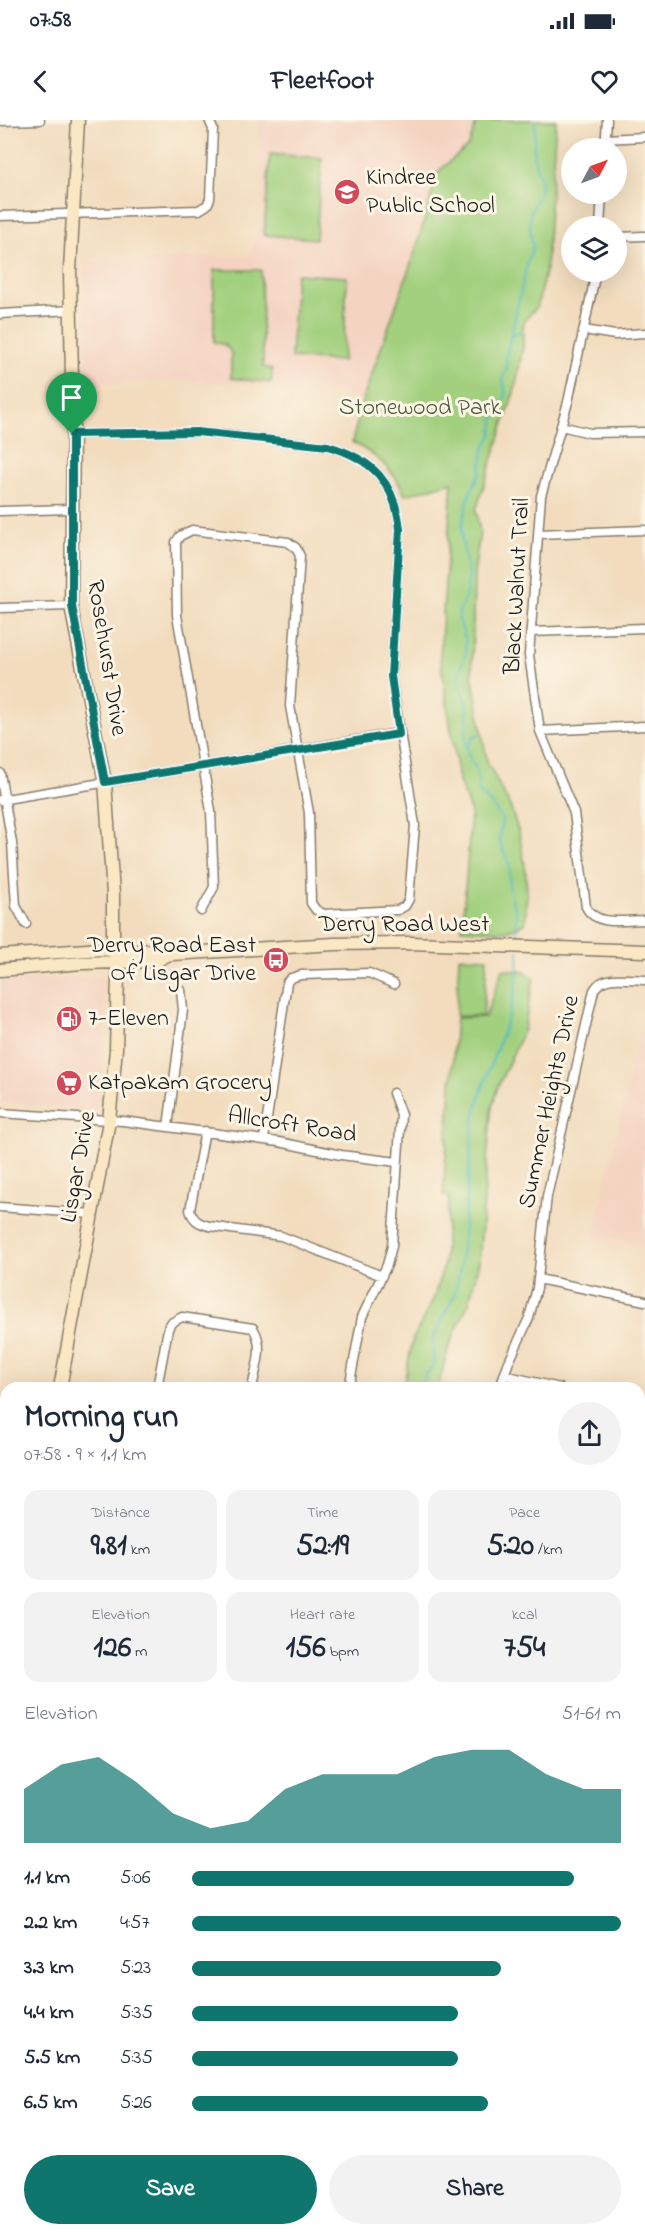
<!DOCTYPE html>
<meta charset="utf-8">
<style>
body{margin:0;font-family:"Indie Flower",sans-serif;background:#f2f2f3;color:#1f2937;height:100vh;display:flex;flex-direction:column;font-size:22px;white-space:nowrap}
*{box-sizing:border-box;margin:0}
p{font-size:20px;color:#747a83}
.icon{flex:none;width:33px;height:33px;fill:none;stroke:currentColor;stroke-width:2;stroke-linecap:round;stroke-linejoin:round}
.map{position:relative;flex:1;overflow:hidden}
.side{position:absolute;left:0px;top:1262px;width:645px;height:854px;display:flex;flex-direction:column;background:#fff;border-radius:18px 18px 0 0;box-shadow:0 6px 24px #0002}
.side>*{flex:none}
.needle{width:39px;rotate:49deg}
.fabs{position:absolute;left:561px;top:18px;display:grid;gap:12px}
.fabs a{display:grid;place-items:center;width:66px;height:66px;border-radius:50%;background:#fff;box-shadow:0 6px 24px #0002;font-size:30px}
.pin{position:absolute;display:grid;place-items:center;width:51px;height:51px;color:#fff;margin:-62px -26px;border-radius:50% 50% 50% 0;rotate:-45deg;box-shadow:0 0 6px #0007}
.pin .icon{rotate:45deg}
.round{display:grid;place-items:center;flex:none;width:63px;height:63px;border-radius:32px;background:#f2f2f3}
.summary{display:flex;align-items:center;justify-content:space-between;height:102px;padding:0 24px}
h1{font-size:33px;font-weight:800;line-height:45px}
.figures{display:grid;grid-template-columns:repeat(3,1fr);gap:9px;height:102px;padding:6px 24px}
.figures div{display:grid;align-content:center;border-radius:15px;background:#f2f2f3;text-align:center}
.figures b{font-size:30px;font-weight:800}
.figures small{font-size:16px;font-weight:400}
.figures p{font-size:16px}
.chart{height:168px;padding:12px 24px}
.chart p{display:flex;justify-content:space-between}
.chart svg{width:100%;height:108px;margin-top:6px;fill:#0f766e;opacity:.7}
.cta{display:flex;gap:12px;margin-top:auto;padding:12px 24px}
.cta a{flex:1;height:69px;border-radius:36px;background:#0f766e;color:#fff;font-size:24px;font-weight:800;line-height:69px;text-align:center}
.cta a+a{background:#f2f2f3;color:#1f2937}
ul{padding:0 24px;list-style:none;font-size:20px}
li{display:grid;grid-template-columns:96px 72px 1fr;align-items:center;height:45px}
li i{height:15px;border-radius:8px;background:#0f766e}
.status{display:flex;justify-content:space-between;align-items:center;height:42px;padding:0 30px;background:#fff;direction:ltr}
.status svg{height:16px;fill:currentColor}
header{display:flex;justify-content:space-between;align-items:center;height:78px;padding:0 24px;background:#fff;font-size:27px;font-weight:800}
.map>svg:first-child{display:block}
.built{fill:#f4d3c1}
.green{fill:#a2d07e;stroke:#5f764d;stroke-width:1.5}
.forest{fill:#81b26d;stroke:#4e6744;stroke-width:1.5}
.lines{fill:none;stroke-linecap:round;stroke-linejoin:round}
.stream{stroke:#4ab8c4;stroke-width:2}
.street-casing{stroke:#877c6c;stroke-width:11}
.secondary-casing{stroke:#877c6c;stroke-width:15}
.street{stroke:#fff;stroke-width:8}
.secondary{stroke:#fae7c3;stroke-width:12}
.route-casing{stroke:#fff;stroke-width:12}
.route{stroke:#0f766e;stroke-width:8}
.labels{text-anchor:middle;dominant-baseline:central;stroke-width:6;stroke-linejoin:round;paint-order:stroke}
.poi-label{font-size:24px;fill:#1c1c1c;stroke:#fcf5e5;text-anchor:start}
.park-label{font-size:24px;fill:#4b5b3e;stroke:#fcf5e5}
.street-label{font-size:24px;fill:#1c1c1c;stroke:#fcf5e5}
</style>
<div class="status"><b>07:58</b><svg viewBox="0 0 49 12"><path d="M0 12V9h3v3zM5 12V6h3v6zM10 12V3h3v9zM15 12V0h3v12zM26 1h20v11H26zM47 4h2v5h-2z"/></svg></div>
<header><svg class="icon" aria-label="back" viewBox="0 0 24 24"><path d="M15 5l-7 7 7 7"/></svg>Fleetfoot<svg class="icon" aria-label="heart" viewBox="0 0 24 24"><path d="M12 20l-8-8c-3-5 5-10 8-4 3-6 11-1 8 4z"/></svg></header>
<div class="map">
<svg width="645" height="2114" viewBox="0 0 645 2114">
<rect width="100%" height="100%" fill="#fcf5e5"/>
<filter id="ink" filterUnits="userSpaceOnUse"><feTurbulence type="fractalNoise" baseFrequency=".0167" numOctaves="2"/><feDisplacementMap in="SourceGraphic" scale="12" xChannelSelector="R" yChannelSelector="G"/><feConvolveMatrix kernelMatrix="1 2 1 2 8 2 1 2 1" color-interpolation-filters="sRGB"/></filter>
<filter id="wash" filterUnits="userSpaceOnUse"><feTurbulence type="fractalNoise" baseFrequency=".008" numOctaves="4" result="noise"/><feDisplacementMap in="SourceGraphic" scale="24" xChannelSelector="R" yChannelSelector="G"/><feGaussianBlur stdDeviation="1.35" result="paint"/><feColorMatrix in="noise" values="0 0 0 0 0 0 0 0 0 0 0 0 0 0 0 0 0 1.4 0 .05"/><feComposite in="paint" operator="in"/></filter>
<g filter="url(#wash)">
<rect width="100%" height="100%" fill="#f2dcbd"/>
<path class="built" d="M 258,0 L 477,0 L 469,25 L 438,52 L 416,129 L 363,279 L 336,272 L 182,260 L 84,265 L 84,142 L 250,135 L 263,93 Z
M 105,857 L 105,917 L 99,990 L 0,983 L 0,861 Z
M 639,911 L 645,912 L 645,1127 L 615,1119 L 593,1120 Z
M 3,1507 L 6,1508 L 6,1737 L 0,1735 L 0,1516 Z
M 645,1725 L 645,2012 L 639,2012 L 639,1727 Z"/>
<path class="green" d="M 477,0 L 556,0 L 546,148 L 537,187 L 526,198 L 523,206 L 523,227 L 515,269 L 476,390 L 480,412 L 474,454 L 472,554 L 487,641 L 510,686 L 519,713 L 525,745 L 527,772 L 525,804 L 505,811 L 462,809 L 471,693 L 459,661 L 440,538 L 452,362 L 405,375 C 394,349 376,335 352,322 L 363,279 L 416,129 L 438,52 L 469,25 Z
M 270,34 L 322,38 L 316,119 L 264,115 Z
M 214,150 L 261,150 L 263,247 L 272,249 L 271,263 L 231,258 L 231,232 L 225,225 L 214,222 Z
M 296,154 L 347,157 L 343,241 L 291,238 Z
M 459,837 L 487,838 L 483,896 L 456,896 Z
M 503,849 L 524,852 L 534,857 L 524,909 L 497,969 L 491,992 L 479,1142 L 469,1183 L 450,1223 L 438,1267 L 403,1267 L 413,1219 L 434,1178 L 444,1143 L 449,1078 L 447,1075 L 443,1075 L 456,898 L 485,897 Z
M 643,1411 L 645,1414 L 645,1569 L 639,1570 L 639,1412 Z
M 0,1735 L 6,1737 L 6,2109 L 174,2109 L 174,2114 L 0,2114 Z
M 639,2012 L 645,2012 L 645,2114 L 370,2114 L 370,2109 L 639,2109 Z"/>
<path class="forest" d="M 377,2109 L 549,2109 L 547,2114 L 377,2114 Z"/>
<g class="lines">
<path class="stream" d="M 511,214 L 523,211
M 468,626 L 473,617 L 479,614
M 517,822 L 516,792 L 509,769 L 510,745 L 499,721 L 502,700 L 494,687 L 479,671 L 477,650 L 470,639 L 467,628 L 465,617 L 468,589 L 460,565 L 459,553 L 466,532 L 465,519 L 459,500 L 459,492 L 466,475 L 469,457 L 462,421 L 462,406 L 469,375 L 480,353 L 484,329 L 492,315 L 495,293 L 506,276 L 503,258 L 507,247 L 506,237 L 527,144 L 533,126 L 530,109 L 530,93 L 541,69 L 540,58 L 533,36 L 536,0
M 422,1268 L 425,1255 L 433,1247 L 433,1219 L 455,1174 L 460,1149 L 473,1004 C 484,944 521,893 518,831
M 200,2109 L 201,2114"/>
</g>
</g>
<g filter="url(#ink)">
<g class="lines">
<g class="street-casing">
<path id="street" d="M 0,1 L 40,0
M 605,19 L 645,17
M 605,28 L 607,0
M 0,96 L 199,90 L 207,85 L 210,79 L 213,9 L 209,0
M 600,106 L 602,74
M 616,117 L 645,116
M 596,152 L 568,282 L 541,376 L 529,535 L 540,611 L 574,693 L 586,787 C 596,807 626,800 645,800
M 0,194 L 72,190
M 584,210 L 615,215 L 645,213
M 561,306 L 590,313 L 645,312
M 73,314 L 197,312 L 328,326 C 373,339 395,363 400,409 L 391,556 L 415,705 L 409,779 L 405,786 L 398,790 L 324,794 L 316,790 L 311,783 L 309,693 L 290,586 L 300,436 L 296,428 L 288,422 L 192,410 L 180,416 L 176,422 L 177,495 L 211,691 L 214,767 L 201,791
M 0,391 L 71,389
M 538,414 L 645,410
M 0,488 L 71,486
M 531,512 L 645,508
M 540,611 L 645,606
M 0,653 L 12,723 L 16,786 L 26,804
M 0,680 L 399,613
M 0,993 L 123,1001 L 168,1007 L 279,1022 L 341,1035 L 397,1042
M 168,1007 L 183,890 L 181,870
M 205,1011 L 190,1090 C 193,1100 198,1103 209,1106 L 281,1116 L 382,1156
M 264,1019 L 287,862 L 291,858 L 301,855 L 369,853 L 394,864
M 0,1087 L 92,1094
M 538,1159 L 645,1181
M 504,1255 L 560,1268
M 157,1268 L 168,1209 L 171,1203 L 182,1197 L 253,1208 C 265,1226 256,1247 252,1268
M 349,1268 L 362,1197 L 387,1145 L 392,1126 L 401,995 L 393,973
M 500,1268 L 508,1244 L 529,1198 L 537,1168 L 547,1076 L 594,870 C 603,853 629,860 645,860
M 639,1297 L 645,1299
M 0,1362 L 6,1364
M 639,1402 L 645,1396
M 639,1674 L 645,1700"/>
</g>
<g class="secondary-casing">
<path id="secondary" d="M 0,836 L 102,829 L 127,832 L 155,830 L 164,836
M 0,850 L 82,843 L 157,841 L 164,836 L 172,834 L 334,824 L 410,823 L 645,831
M 60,1268 L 109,1001 L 116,929 L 118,855 L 113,817 L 113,774 L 105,662 L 71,486 L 73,314 L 70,151 L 78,0
M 0,1481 L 6,1464
M 639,1712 L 645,1709
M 356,2109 L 356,2114"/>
</g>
<use href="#street" class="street"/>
<use href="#secondary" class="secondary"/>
</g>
</g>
<g class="lines" filter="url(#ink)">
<g class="route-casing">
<path id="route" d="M 197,312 L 328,326 C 373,339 395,363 400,409 L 391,556 L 399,614 L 105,662 L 72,486 L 72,314 Z"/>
</g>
<use href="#route" class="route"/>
</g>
<defs>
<g id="school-disc" transform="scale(1.35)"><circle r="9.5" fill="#d1495b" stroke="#fcf5e5"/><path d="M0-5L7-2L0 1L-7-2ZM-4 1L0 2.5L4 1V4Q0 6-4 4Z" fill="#fff"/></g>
<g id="bus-disc" transform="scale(1.35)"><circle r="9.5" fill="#d1495b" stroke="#fcf5e5"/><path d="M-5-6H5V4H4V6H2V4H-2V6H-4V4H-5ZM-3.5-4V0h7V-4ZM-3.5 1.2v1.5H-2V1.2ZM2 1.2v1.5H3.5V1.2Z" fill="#fff"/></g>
<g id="fuel-disc" transform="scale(1.35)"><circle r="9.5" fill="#d1495b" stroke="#fcf5e5"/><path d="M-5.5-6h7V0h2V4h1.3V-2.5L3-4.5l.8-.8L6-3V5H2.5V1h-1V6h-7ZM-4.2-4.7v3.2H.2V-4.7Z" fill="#fff"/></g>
<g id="supermarket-disc" transform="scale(1.35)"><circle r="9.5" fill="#d1495b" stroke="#fcf5e5"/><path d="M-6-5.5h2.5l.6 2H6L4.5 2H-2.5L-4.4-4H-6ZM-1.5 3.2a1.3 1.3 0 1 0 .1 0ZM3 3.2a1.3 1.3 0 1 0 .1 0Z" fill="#fff"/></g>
</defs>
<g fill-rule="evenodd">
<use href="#school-disc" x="347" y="72"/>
<use href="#bus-disc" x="276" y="840"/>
<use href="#fuel-disc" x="69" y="899"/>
<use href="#supermarket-disc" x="69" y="963"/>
</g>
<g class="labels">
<g class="poi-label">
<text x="366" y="58">Kindree<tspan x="366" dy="28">Public School</tspan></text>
<text x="256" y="826" text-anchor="end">Derry Road East<tspan x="256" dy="28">Of Lisgar Drive</tspan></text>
<text x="88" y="899">7-Eleven</text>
<text x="88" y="963">Katpakam Grocery</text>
</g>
<g class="park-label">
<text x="420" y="288">Stonewood Park</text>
</g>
<g class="street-label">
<text transform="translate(518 466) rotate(-87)">Black Walnut Trail</text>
<text transform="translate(106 538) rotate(81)">Rosehurst Drive</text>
<text x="404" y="805">Derry Road West</text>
<text transform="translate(550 982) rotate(-78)">Summer Heights Drive</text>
<text transform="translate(292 1006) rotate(9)">Allcroft Road</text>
<text transform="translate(79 1047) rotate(-80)">Lisgar Drive</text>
</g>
</g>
</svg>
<div class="fabs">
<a><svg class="needle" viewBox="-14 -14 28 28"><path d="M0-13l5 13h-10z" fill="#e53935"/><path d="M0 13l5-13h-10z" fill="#747a83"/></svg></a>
<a><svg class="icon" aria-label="layers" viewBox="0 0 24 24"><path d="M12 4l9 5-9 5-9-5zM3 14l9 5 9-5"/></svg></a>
</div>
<div class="pin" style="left:72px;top:314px;background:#1e9e55"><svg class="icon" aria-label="arrive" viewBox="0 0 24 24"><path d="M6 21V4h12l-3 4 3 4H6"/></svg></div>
<section class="side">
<div class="summary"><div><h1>Morning run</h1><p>07:58 · 9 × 1.1 km</p></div><a class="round"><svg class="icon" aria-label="share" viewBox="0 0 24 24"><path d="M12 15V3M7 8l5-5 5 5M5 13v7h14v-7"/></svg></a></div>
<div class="figures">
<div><p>Distance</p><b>9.81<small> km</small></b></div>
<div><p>Time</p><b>52:19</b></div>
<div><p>Pace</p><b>5:20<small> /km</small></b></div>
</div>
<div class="figures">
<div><p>Elevation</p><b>126<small> m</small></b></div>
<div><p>Heart rate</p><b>156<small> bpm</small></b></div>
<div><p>kcal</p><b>754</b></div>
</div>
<div class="chart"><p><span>Elevation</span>51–61 m</p>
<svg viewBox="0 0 160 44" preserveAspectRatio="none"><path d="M0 44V22L10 12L20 9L30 19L40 32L50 38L60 35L70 22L80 16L90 16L100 16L110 9L120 6L130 6L140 16L150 22L160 22V44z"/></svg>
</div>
<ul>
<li><b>1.1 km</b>5:06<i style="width:89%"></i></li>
<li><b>2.2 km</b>4:57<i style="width:100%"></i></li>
<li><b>3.3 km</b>5:23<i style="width:72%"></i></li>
<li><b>4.4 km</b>5:35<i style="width:62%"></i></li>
<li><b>5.5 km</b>5:35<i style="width:62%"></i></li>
<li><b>6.5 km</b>5:26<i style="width:69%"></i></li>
</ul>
<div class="cta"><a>Save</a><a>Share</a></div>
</section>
</div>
